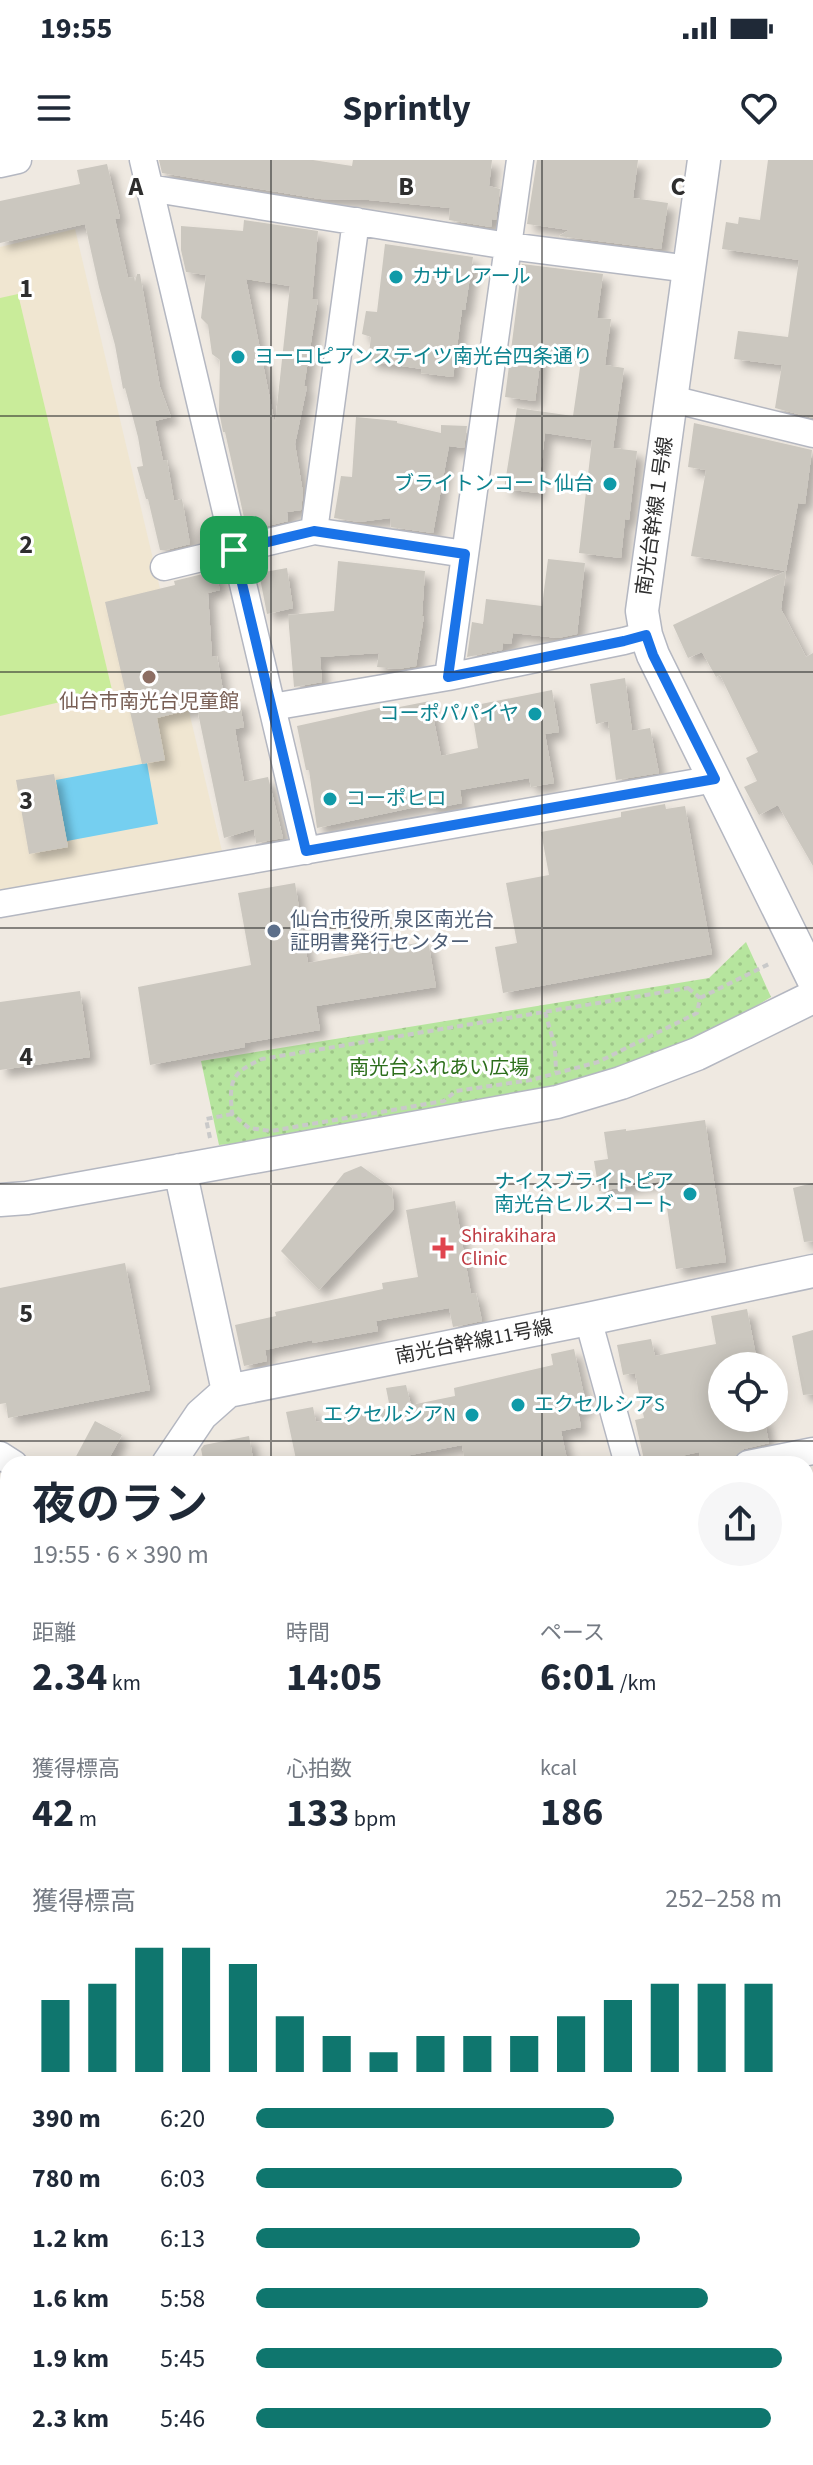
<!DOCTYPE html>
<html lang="ja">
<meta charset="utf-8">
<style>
body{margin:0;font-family:"Source Sans 3","Noto Sans JP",sans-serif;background:#f6f6f7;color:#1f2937;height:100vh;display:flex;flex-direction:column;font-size:30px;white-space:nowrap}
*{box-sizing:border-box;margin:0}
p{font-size:26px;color:#747a83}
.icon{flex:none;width:44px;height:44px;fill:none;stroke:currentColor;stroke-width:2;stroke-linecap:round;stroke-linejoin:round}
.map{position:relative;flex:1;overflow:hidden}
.details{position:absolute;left:0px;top:1296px;width:814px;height:1010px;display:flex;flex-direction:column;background:#fff;border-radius:24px 24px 0 0;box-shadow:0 4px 20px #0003}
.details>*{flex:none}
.tools{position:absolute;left:708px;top:1192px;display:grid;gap:16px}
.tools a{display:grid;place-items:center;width:80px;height:80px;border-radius:50%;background:#fff;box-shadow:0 4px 20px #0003;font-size:40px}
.pin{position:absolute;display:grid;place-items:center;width:68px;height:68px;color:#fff;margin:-34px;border-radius:16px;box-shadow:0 4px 12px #0006}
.round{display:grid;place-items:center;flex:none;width:84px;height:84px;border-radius:42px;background:#f6f6f7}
.overview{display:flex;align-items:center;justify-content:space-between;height:136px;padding:0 32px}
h1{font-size:44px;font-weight:700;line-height:60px}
.figures{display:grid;grid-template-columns:repeat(3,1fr);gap:12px;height:136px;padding:8px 32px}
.figures div{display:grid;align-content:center}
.figures b{font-size:40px;font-weight:700}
.figures small{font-size:22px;font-weight:400}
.figures p{font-size:22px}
.chart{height:224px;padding:16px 32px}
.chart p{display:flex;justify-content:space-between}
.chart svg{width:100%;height:144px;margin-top:8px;stroke:#0f766e;stroke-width:6}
ul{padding:0 32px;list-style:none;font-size:26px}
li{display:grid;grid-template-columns:128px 96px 1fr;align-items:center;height:60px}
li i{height:20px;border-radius:10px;background:#0f766e}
.status{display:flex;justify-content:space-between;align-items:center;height:56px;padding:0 40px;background:#fff;direction:ltr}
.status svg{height:22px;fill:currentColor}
header{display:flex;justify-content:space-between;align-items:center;height:104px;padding:0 32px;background:#fff;font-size:36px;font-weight:700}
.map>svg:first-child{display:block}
.education{fill:#f0e6d1}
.park{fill:url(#park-dots)}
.pitch{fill:#c9ec9a}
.water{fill:#75cff0}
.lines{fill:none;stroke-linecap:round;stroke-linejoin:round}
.stream{stroke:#75cff0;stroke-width:7}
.building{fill:#cbc7bf;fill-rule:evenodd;filter:url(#shadow)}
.minor-casing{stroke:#b4b7c1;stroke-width:29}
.tertiary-casing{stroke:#b4b7c1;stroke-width:35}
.path{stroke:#c9c9c9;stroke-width:4;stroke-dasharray:6 4;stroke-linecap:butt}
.minor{stroke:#fff;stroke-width:26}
.tertiary{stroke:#fff;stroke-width:32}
.route-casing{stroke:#fff;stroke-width:16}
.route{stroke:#1a73e8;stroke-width:10}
.grid{fill:none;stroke:#2e2e2e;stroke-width:2;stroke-opacity:0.55}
.culture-dot{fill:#0f9aa8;stroke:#fff;stroke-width:3}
.education-dot{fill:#8d6e63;stroke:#fff;stroke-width:3}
.service-dot{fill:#5c6f8a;stroke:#fff;stroke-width:3}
.health-dot{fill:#e0444e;stroke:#fff;stroke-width:3}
.labels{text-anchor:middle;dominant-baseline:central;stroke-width:6;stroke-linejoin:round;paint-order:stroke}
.culture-label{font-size:20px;fill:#0d838f;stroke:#fff;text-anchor:start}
.street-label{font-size:20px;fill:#2e2e2e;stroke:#fff}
.education-label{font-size:20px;fill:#785e54;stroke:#fff}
.service-label{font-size:20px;fill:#4e5e75;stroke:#fff;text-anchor:start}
.park-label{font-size:20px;fill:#2c6e1b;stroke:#fff}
.health-label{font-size:20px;fill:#be3a42;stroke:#fff;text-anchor:start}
.grid-label{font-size:26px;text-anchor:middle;font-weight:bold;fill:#2e2e2e;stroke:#fff;stroke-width:6;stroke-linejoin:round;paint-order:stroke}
</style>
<div class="status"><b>19:55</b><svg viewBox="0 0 49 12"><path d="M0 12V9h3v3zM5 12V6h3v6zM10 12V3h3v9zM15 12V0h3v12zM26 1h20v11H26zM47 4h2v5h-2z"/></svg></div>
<header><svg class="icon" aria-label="menu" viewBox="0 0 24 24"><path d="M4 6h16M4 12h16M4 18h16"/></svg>Sprintly<svg class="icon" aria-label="heart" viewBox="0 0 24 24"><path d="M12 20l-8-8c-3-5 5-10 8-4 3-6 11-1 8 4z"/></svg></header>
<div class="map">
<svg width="813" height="2305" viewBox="0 0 813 2305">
<defs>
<pattern id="park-dots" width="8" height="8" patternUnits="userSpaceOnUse" patternTransform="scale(2)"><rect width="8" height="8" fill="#b6e59e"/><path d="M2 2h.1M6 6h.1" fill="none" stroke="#9dc588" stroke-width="1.8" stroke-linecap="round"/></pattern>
<filter id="shadow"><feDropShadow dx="7" dy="7" stdDeviation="4" flood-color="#0004"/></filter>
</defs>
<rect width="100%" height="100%" fill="#efe9e1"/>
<path class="education" d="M 75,69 L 222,691 L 0,730 L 0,87 Z"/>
<path class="park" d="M 746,782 L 771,837 L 735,859 L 629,906 L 574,925 L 252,982 L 219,985 L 201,901 L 709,818 Z"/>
<path class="pitch" d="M 18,134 L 112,530 L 0,556 L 0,138 Z"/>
<path class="water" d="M 147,603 L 158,664 L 67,681 L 56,620 Z"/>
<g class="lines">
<path class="stream" d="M 0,1944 L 8,1943
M 806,1985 L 813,1983"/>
</g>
<path class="building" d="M 159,0 L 313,0 L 352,6 L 353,0 L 492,0 L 489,26 L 500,29 L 496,60 L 492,59 L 491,67 L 449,60 L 450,48 L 369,40 L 320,39 L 162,13 Z
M 537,0 L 638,0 L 633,38 L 668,43 L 661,89 L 559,76 L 569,70 L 527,64 Z
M 768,0 L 813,0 L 813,258 L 775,248 L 782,205 L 734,199 L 738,171 L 788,177 L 799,100 L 722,89 L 726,62 L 738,64 L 739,57 L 760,60 Z
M 107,4 L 120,58 L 115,59 L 128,118 L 134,117 L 135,122 L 137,114 L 140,114 L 160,227 L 171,257 L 155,261 L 163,301 L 167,300 L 174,341 L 182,339 L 190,384 L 166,390 L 160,390 L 148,339 L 146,339 L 137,307 L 143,306 L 138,277 L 125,228 L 123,229 L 115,185 L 99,127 L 85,64 L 0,83 L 0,41 L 80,24 L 77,10 Z
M 244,60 L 318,71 L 312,139 L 318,139 L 304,226 L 307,227 L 295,284 L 303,333 L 301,350 L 287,352 L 288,361 L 247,371 L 225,272 L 223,272 L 219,251 L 220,200 L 212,194 L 208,165 L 201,158 L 206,115 L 186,112 L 181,90 L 181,66 L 243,71 ZM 246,119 L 290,126 L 275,264 Z
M 385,84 L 473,97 L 465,150 L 462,150 L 453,217 L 421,213 L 422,209 L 368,201 L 371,177 L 362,174 L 366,151 L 377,152 Z
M 522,104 L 603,114 L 597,158 L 611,159 L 605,205 L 624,208 L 613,288 L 637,291 L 629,360 L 625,359 L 621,398 L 579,393 L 592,280 L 545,273 L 538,333 L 504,329 L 517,248 L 573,256 L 582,194 L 542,189 L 535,241 L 505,237 Z
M 356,257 L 397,261 L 397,263 L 441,273 L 441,265 L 467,266 L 464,288 L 449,286 L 433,373 L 391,367 L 390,358 L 359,362 L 334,358 L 341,316 L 352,317 Z
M 694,263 L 812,290 L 805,344 L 798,343 L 786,411 L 691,396 L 706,310 L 688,307 Z
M 548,399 L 585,403 L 577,474 L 558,478 L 513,473 L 511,484 L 503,483 L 502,490 L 467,497 L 472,462 L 483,464 L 486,439 L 542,446 Z
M 338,401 L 425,411 L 422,456 L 424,456 L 416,506 L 398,509 L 377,507 L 379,493 L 320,497 L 322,522 L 294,527 L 288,455 L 334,451 Z
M 287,408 L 293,448 L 267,454 L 259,413 Z
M 215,411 L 220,430 L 208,433 L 212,497 L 217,496 L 225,542 L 239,539 L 244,567 L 235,569 L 244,622 L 268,617 L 283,678 L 256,683 L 254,669 L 224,678 L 197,548 L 157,558 L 165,600 L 142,604 L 105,442 L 175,425 L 174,421 Z
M 786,411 L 781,449 L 806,497 L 813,493 L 813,706 L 778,645 L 759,655 L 744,627 L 757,621 L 746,598 L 758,592 L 720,515 L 716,517 L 702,492 L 688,498 L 673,465 Z
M 625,518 L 632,571 L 650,568 L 659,613 L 616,620 L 608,561 L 596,564 L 590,524 Z
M 552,530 L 559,572 L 545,574 L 554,623 L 531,627 L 529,618 L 460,630 L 462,643 L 431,649 L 430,644 L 317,668 L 309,610 L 306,610 L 297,566 L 383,547 L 384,550 L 430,541 L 441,596 L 478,588 L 471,546 Z
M 54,614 L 68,687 L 29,694 L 16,620 Z
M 665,644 L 666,649 L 685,646 L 712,794 L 503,833 L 495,787 L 517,783 L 506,723 L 549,715 L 541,672 L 621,657 L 621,652 Z
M 295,723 L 308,803 L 428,781 L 436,827 L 316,846 L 320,870 L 245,883 L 245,887 L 150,905 L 138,827 L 251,805 L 238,733 Z
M 80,831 L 90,897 L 0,910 L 0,842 Z
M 705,960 L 726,1102 L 676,1109 L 663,1021 L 599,1031 L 594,1001 L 608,999 L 604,972 L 626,969 L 626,971 Z
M 361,1006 L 392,1028 L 394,1049 L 319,1130 L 281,1091 L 344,1013 Z
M 813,1023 L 813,1081 L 804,1082 L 793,1028 Z
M 455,1041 L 471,1134 L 476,1133 L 482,1161 L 453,1167 L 449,1148 L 376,1161 L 378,1171 L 312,1183 L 312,1180 L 265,1190 L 267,1201 L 244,1206 L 235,1165 L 276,1156 L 275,1152 L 383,1129 L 382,1123 L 418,1117 L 406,1050 Z
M 125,1103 L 150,1230 L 8,1258 L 6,1243 L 0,1244 L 0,1128 Z
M 747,1149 L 758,1206 L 722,1206 L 722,1258 L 764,1258 L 769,1283 L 744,1289 L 734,1297 L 710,1304 L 701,1304 L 699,1292 L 645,1304 L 635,1260 L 644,1258 L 635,1213 L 623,1215 L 617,1185 L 651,1179 L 655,1196 L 716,1184 L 711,1156 Z
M 813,1170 L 813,1234 L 803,1235 L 792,1176 Z
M 574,1189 L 587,1249 L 578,1251 L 581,1267 L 561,1271 L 568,1304 L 465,1304 L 462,1285 L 385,1300 L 386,1304 L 297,1304 L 286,1252 L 313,1247 L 316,1262 L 390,1248 L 386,1228 L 406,1225 L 411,1245 L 455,1236 L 454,1228 L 553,1205 L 551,1194 Z
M 95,1261 L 122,1275 L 106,1304 L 72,1304 Z
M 249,1276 L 254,1304 L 204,1304 L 201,1289 L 204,1285 Z"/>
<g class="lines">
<g class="minor-casing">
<path id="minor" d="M 143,0 L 306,691
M 0,4 L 18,0
M 149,28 L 508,86 L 690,109
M 672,239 L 813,274
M 314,371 L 356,61
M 164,407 L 314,371 L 465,394
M 448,517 L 520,0
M 272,547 L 448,517 L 624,481 L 646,475
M 0,744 L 715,619
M 588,1159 L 628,1304
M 0,1295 L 14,1304
M 748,1304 L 813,1291
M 806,1450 L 813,1449
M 806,1606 L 813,1604
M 0,1610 L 8,1608
M 806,1760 L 813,1759
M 0,1767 L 8,1765
M 806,1911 L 813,1935
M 0,1930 L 8,1928
M 806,1966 L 813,1965
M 0,2033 L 8,2031
M 806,2070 L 813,2068
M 0,2188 L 8,2187
M 806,2231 L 813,2230
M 451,2305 L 485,2298"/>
</g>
<g class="tertiary-casing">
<path id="tertiary" d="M 704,0 L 642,451 L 646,475 L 653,495 L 813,819
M 180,1010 L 228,1231
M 0,1040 L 27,1038 L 557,942 L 621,923 L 697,894 L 813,837
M 168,1304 L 201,1255 L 228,1231 L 588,1159 L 813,1111
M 183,2298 L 184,2305"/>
</g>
<path class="path" d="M 688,828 L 700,838 L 697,853 L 598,902 L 531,920 L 456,931 L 444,941 L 271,971 L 249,968 L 232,954 C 229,920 231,913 262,899 Z
M 700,838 L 771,803
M 545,852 L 555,887 L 556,912
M 210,978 L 206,959 L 232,954"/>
<use href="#minor" class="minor"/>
<use href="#tertiary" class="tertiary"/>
</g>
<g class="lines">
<g class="route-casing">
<path id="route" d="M 314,371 L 465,394 L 448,517 L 624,481 L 646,475 L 653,495 L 715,619 L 306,691 L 234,390 Z"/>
</g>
<use href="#route" class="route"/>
</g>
<path class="grid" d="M 271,0 L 271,1304M 542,0 L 542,1304M 0,256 L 813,256M 0,512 L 813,512M 0,768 L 813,768M 0,1024 L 813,1024M 0,1281 L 813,1281M 0,1537 L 8,1537M 806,1537 L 813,1537M 0,1793 L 8,1793M 806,1793 L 813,1793M 0,2049 L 8,2049M 806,2049 L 813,2049M 271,2298 L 271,2305M 542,2298 L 542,2305"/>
<g class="culture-dot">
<circle cx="396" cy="117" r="8"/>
<circle cx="238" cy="197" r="8"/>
<circle cx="610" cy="324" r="8"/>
<circle cx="535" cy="554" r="8"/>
<circle cx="330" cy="639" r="8"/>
<circle cx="690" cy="1034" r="8"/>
<circle cx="518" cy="1245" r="8"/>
<circle cx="472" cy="1255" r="8"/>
</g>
<circle class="education-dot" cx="149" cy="517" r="8"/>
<circle class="service-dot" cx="274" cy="771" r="8"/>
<path class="health-dot" d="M439 1076h8v8h8v8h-8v8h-8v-8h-8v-8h8z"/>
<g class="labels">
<g class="culture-label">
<text x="412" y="117">カサレアール</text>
<text x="254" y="197">ヨーロピアンステイツ南光台四条通り</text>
<text x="594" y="324" text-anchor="end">ブライトンコート仙台</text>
<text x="519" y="554" text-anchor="end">コーポパパイヤ</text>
<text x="346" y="639">コーポヒロ</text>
<text x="674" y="1022" text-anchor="end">ナイスブライトピア<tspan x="674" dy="23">南光台ヒルズコート</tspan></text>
<text x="534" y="1245">エクセルシアS</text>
<text x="456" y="1255" text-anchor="end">エクセルシアN</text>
</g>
<g class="street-label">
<text transform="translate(655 356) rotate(-82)">南光台幹線１号線</text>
<text transform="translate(474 1182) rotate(-11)">南光台幹線11号線</text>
</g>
<g class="education-label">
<text x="149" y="542">仙台市南光台児童館</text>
</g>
<g class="service-label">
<text x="290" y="760">仙台市役所 泉区南光台<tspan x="290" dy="23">証明書発行センター</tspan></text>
</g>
<g class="park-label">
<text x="439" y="908">南光台ふれあい広場</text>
</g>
<g class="health-label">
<text x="461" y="1076">Shirakihara<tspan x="461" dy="23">Clinic</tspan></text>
</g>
</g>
<g class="grid-label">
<text x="136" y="35">A</text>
<text x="406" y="35">B</text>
<text x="678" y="35">C</text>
<text x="26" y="137">1</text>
<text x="26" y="393">2</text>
<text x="26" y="649">3</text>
<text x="26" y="905">4</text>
<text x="26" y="1162">5</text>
</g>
</svg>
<div class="tools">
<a><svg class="icon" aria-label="locate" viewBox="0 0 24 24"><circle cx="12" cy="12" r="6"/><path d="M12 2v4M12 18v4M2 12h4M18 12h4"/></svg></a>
</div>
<div class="pin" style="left:234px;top:390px;background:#1e9e55"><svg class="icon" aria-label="arrive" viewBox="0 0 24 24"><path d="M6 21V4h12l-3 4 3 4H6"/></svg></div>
<section class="details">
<div class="overview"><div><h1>夜のラン</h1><p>19:55 · 6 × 390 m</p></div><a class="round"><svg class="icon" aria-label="share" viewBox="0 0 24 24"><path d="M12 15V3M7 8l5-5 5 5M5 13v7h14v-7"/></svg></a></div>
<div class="figures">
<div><p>距離</p><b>2.34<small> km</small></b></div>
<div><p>時間</p><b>14:05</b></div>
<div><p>ペース</p><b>6:01<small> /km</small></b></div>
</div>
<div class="figures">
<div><p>獲得標高</p><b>42<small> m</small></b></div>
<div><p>心拍数</p><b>133<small> bpm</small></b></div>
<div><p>kcal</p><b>186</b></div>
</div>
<div class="chart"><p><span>獲得標高</span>252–258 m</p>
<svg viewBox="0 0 160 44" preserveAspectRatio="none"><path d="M5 44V22M15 44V17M25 44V6M35 44V6M45 44V11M55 44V27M65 44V33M75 44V38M85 44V33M95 44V33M105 44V33M115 44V27M125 44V22M135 44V17M145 44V17M155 44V17"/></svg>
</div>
<ul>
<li><b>390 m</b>6:20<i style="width:68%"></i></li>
<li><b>780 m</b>6:03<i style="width:81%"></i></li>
<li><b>1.2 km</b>6:13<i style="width:73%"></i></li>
<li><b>1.6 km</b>5:58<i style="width:86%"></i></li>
<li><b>1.9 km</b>5:45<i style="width:100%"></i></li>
<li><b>2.3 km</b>5:46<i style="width:98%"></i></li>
</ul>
</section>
</div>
